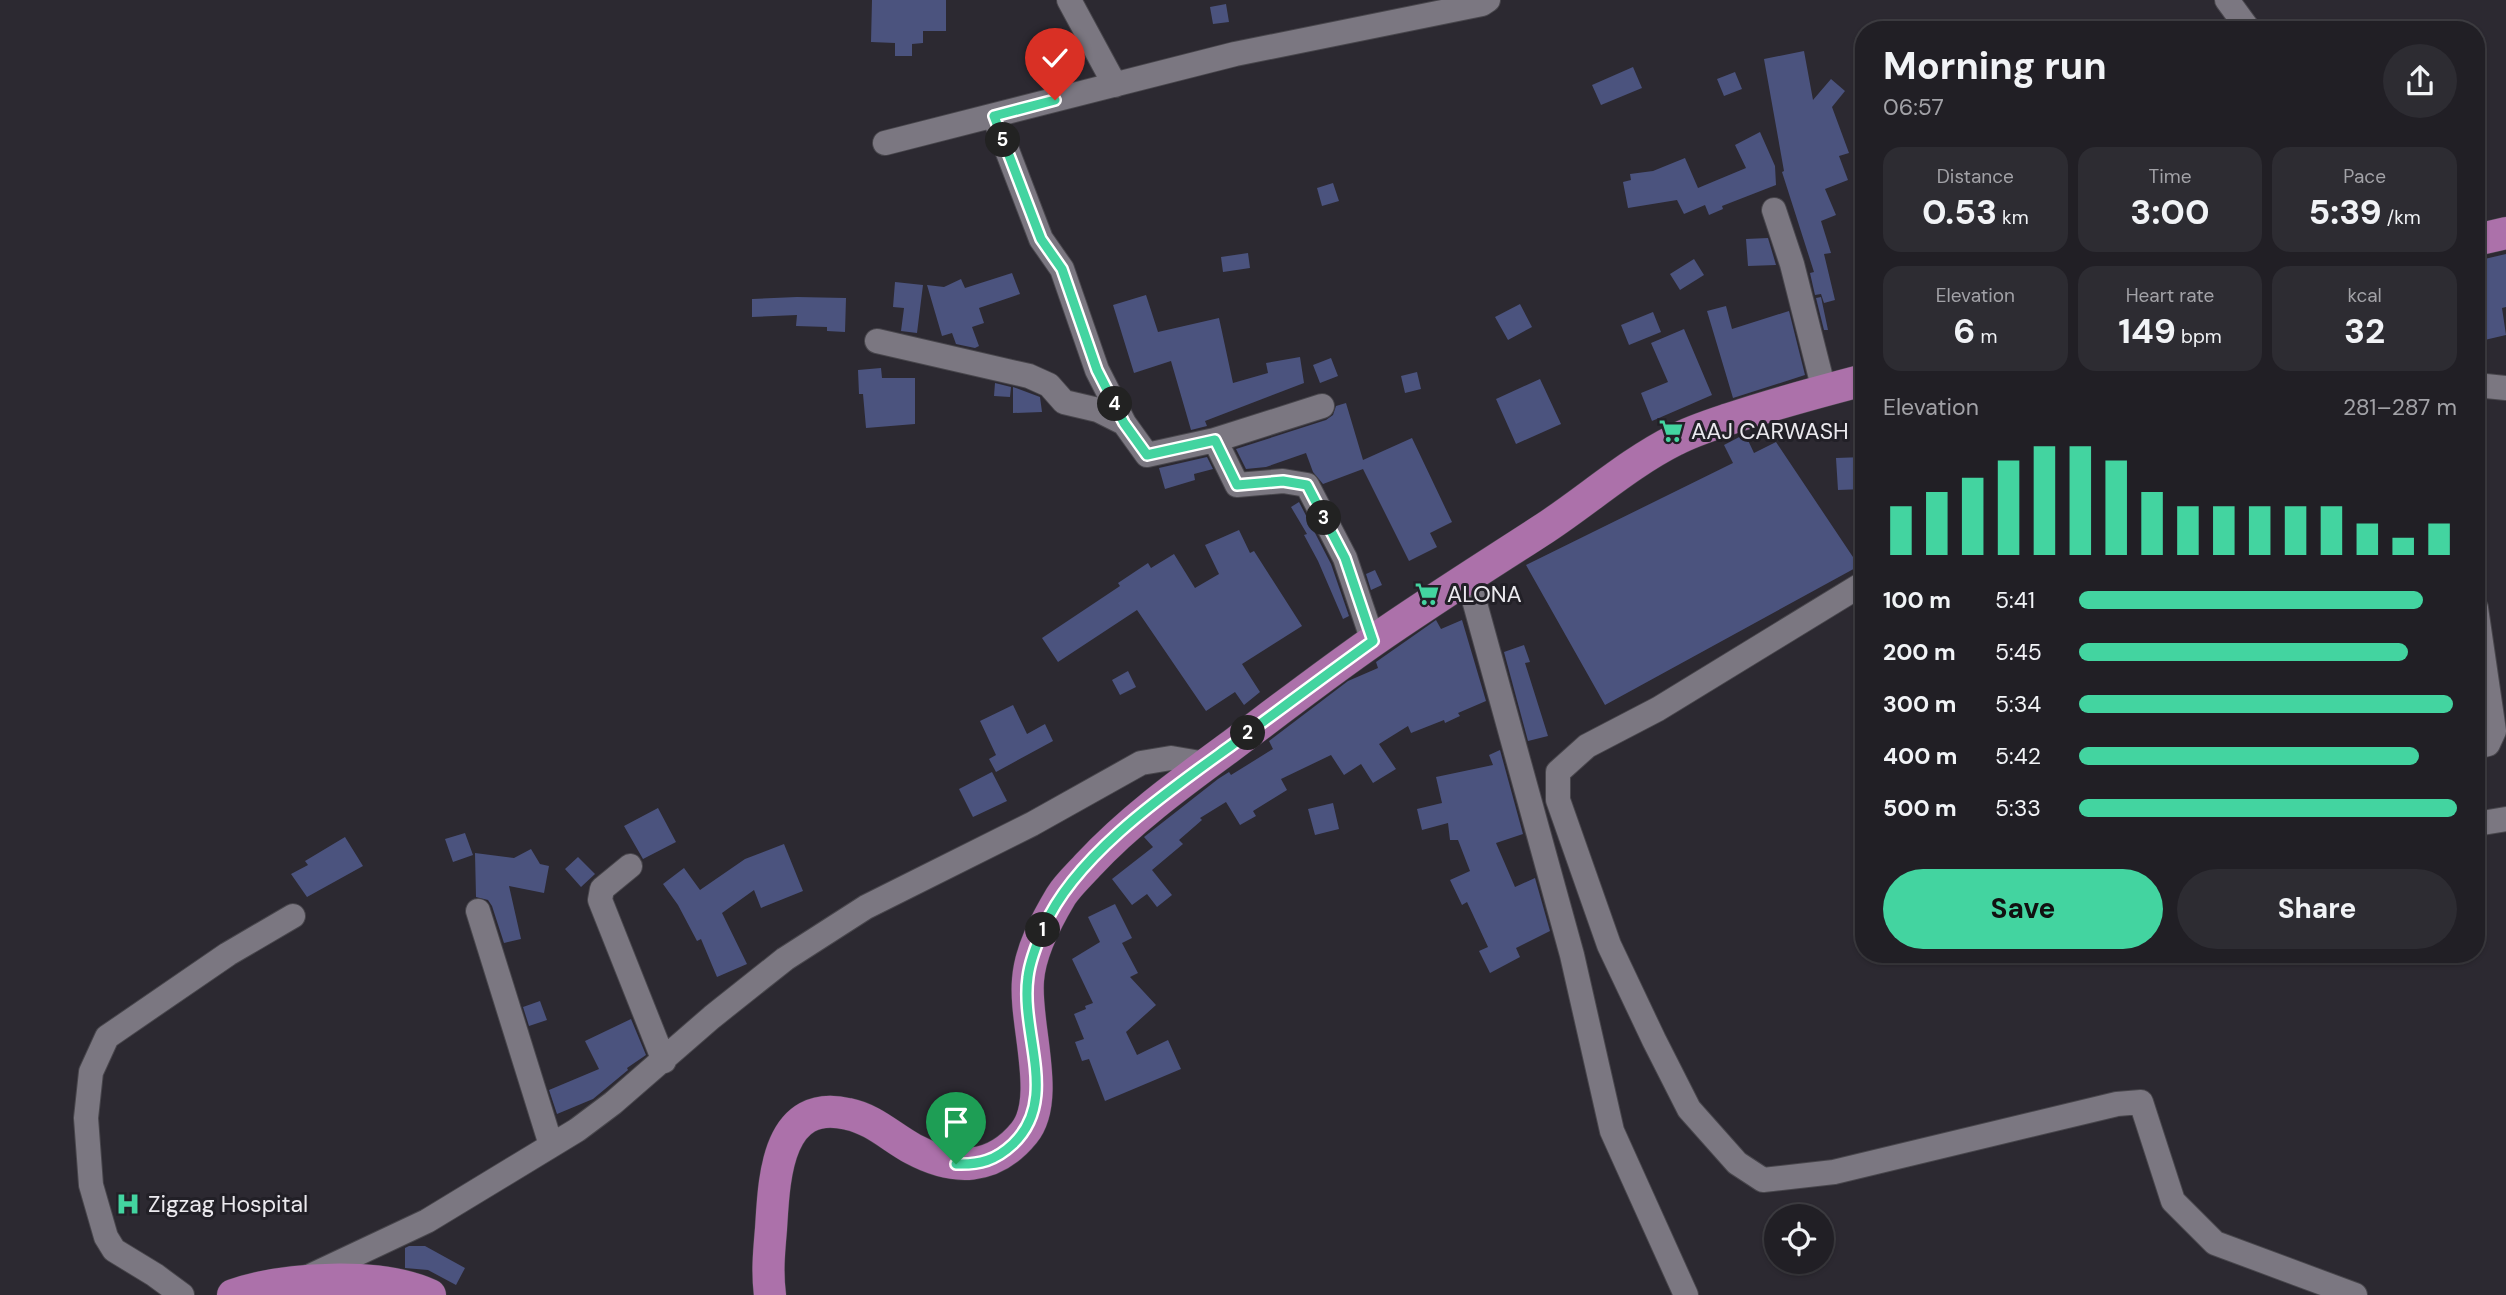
<!DOCTYPE html>
<meta charset="utf-8">
<style>
body{margin:0;font-family:"DM Sans",sans-serif;background:#2d2c32;color:#f1f3f6;height:100vh;display:flex;flex-direction:column;font-size:26px;white-space:nowrap}
*{box-sizing:border-box;margin:0}
p{font-size:23px;color:#a2a2a7}
.icon{flex:none;width:38px;height:38px;fill:none;stroke:currentColor;stroke-width:2;stroke-linecap:round;stroke-linejoin:round}
.map{position:relative;flex:1;overflow:hidden}
.drawer{position:absolute;left:1855px;top:21px;width:630px;height:942px;display:flex;flex-direction:column;background:#211f25;border-radius:28px;box-shadow:0 2px 5px #0004,0 0 0 2px #3e3d42}
.drawer>*{flex:none}
.controls{position:absolute;left:1764px;top:1204px;display:grid;gap:14px}
.controls a{display:grid;place-items:center;width:70px;height:70px;border-radius:50%;background:#211f25;box-shadow:0 2px 5px #0004,0 0 0 2px #3e3d42;font-size:35px}
.pin{position:absolute;display:grid;place-items:center;width:60px;height:60px;color:#fff;margin:-72px -30px;border-radius:50% 50% 50% 0;rotate:-45deg;box-shadow:0 0 7px #0007}
.pin .icon{rotate:45deg}
.km{position:absolute;width:35px;height:35px;margin:-18px;border-radius:50%;background:#222;color:#fff;font-size:19px;line-height:35px;text-align:center}
.round{display:grid;place-items:center;flex:none;width:74px;height:74px;border-radius:37px;background:#2d2c32}
.head{display:flex;align-items:center;justify-content:space-between;height:119px;padding:0 28px}
h1{font-size:38px;font-weight:700;line-height:52px}
.figures{display:grid;grid-template-columns:repeat(3,1fr);gap:10px;height:119px;padding:7px 28px}
.figures div{display:grid;align-content:center;border-radius:18px;background:#2d2c32;text-align:center}
.figures b{font-size:35px;font-weight:700}
.figures small{font-size:19px;font-weight:400}
.figures p{font-size:19px}
.chart{height:196px;padding:14px 28px}
.chart p{display:flex;justify-content:space-between}
.chart svg{width:100%;height:126px;margin-top:7px;stroke:#43d4a0;stroke-width:6}
.cta{display:flex;gap:14px;margin-top:auto;padding:14px 28px}
.cta a{flex:1;height:80px;border-radius:42px;background:#43d4a0;color:#111;font-size:28px;font-weight:700;line-height:80px;text-align:center}
.cta a+a{background:#2d2c32;color:#f1f3f6}
ul{padding:0 28px;list-style:none;font-size:23px}
li{display:grid;grid-template-columns:112px 84px 1fr;align-items:center;height:52px}
li i{height:18px;border-radius:9px;background:#43d4a0}
.map>svg:first-child{display:block}
.building{fill:#4b537e}
.lines{fill:none;stroke-linecap:round;stroke-linejoin:round}
.minor-casing{stroke:#48464c;stroke-width:26}
.major-casing{stroke:#48464c;stroke-width:33}
.minor{stroke:#7b7781;stroke-width:24}
.major{stroke:#ac71aa;stroke-width:32}
.route-casing{stroke:#fff;stroke-width:14}
.route{stroke:#43d4a0;stroke-width:9}
.labels{text-anchor:middle;dominant-baseline:central;stroke-width:6;stroke-linejoin:round;paint-order:stroke}
.poi-label{font-size:23px;fill:#ebe9ee;stroke:#222027;text-anchor:start}
</style>
<div class="map">
<svg width="2506" height="1295" viewBox="0 0 2506 1295">
<rect width="100%" height="100%" fill="#2c2931"/>
<path class="building" d="M 872,0 L 946,0 L 946,31 L 923,31 L 923,43 L 912,44 L 912,56 L 895,56 L 895,43 L 871,42 Z
M 1226,4 L 1229,22 L 1213,24 L 1210,7 Z
M 1804,51 L 1813,100 L 1831,79 L 1845,91 L 1832,107 L 1849,153 L 1839,156 L 1848,180 L 1825,189 L 1836,215 L 1821,221 L 1831,253 L 1824,254 L 1835,300 L 1824,303 L 1821,294 L 1815,295 L 1810,273 L 1814,272 L 1782,172 L 1784,171 L 1764,59 Z
M 1633,67 L 1642,88 L 1601,105 L 1592,85 Z
M 1735,72 L 1742,89 L 1724,96 L 1717,79 Z
M 1760,132 L 1775,166 L 1776,185 L 1722,206 L 1723,209 L 1709,215 L 1705,205 L 1684,214 L 1677,200 L 1628,208 L 1623,182 L 1631,180 L 1630,174 L 1653,171 L 1685,158 L 1698,188 L 1746,168 L 1735,145 Z
M 1333,183 L 1339,201 L 1322,206 L 1317,188 Z
M 1768,238 L 1776,265 L 1748,266 L 1746,239 Z
M 1248,253 L 1250,268 L 1223,272 L 1221,257 Z
M 2506,254 L 2506,307 L 2502,308 L 2506,335 L 2476,342 L 2476,261 Z
M 1694,259 L 1704,275 L 1680,290 L 1670,274 Z
M 1012,273 L 1020,294 L 979,308 L 984,323 L 972,327 L 979,346 L 975,348 L 956,344 L 952,333 L 942,336 L 927,285 L 944,287 L 961,279 L 965,288 Z
M 895,282 L 923,285 L 917,333 L 901,331 L 904,308 L 893,307 Z
M 1146,295 L 1158,332 L 1219,318 L 1233,383 L 1268,373 L 1266,363 L 1300,357 L 1304,383 L 1205,421 L 1207,426 L 1191,430 L 1171,361 L 1134,373 L 1113,305 Z
M 797,297 L 846,298 L 845,332 L 827,331 L 827,327 L 796,326 L 797,315 L 752,317 L 752,299 Z
M 1821,297 L 1828,330 L 1824,330 L 1816,298 Z
M 1520,304 L 1532,327 L 1508,340 L 1495,317 Z
M 1726,306 L 1732,329 L 1789,311 L 1805,375 L 1733,398 L 1707,311 Z
M 1653,312 L 1661,332 L 1629,345 L 1621,325 Z
M 1684,329 L 1712,395 L 1652,421 L 1641,393 L 1668,382 L 1651,343 Z
M 1331,358 L 1338,376 L 1320,383 L 1313,365 Z
M 881,368 L 882,378 L 915,378 L 915,424 L 866,428 L 863,394 L 859,394 L 858,370 Z
M 1417,372 L 1421,389 L 1405,393 L 1401,376 Z
M 1540,379 L 1561,424 L 1516,444 L 1496,399 Z
M 995,383 L 1011,387 L 1010,397 L 994,396 Z
M 1013,387 L 1040,397 L 1042,412 L 1013,413 Z
M 1346,403 L 1363,460 L 1412,438 L 1452,522 L 1430,533 L 1437,547 L 1409,561 L 1363,469 L 1323,484 L 1313,472 L 1306,453 L 1266,467 L 1246,469 L 1236,449 L 1326,420 L 1333,415 L 1336,406 Z
M 1745,434 L 1754,453 L 1776,442 L 1859,566 L 1605,705 L 1526,565 L 1733,463 L 1724,445 Z
M 1207,457 L 1213,469 L 1194,474 L 1195,480 L 1165,489 L 1159,468 Z
M 1864,457 L 1864,489 L 1838,490 L 1836,458 Z
M 1299,502 L 1331,564 L 1349,616 L 1343,619 L 1318,561 L 1304,535 L 1307,534 L 1291,507 Z
M 1239,530 L 1250,553 L 1254,551 L 1302,626 L 1242,664 L 1260,692 L 1244,705 L 1235,692 L 1206,711 L 1137,610 L 1058,662 L 1042,638 L 1120,586 L 1118,583 L 1148,563 L 1151,568 L 1174,554 L 1195,588 L 1219,574 L 1205,545 Z
M 1375,570 L 1382,585 L 1371,590 L 1366,574 Z
M 1436,620 L 1441,629 L 1462,620 L 1486,701 L 1458,713 L 1460,716 L 1445,723 L 1444,720 L 1411,733 L 1408,726 L 1379,744 L 1396,769 L 1373,783 L 1361,764 L 1344,775 L 1331,755 L 1281,779 L 1287,790 L 1253,811 L 1256,816 L 1240,825 L 1226,802 L 1200,818 L 1202,820 L 1179,840 L 1183,844 L 1152,870 L 1172,895 L 1157,907 L 1147,894 L 1132,905 L 1112,879 L 1153,847 L 1144,837 L 1218,779 L 1229,772 L 1231,775 L 1273,749 L 1269,741 L 1348,681 L 1378,668 L 1376,662 Z
M 1524,645 L 1530,662 L 1525,663 L 1548,736 L 1528,741 L 1504,652 Z
M 1128,671 L 1136,687 L 1120,695 L 1112,680 Z
M 1013,705 L 1027,734 L 1045,724 L 1053,741 L 996,772 L 989,759 L 996,755 L 980,721 Z
M 1500,750 L 1523,834 L 1496,843 L 1515,887 L 1535,878 L 1550,931 L 1516,948 L 1520,957 L 1490,973 L 1479,951 L 1488,947 L 1467,902 L 1462,905 L 1450,880 L 1470,871 L 1458,840 L 1450,840 L 1448,823 L 1422,830 L 1417,809 L 1442,803 L 1436,777 L 1493,765 L 1489,755 Z
M 992,772 L 1007,801 L 973,817 L 959,789 Z
M 1333,803 L 1339,829 L 1315,835 L 1308,809 Z
M 658,808 L 676,842 L 643,859 L 624,826 Z
M 465,833 L 473,855 L 453,862 L 445,839 Z
M 345,837 L 363,866 L 307,897 L 291,874 L 308,865 L 305,861 Z
M 784,844 L 803,891 L 761,908 L 754,890 L 722,913 L 747,964 L 717,977 L 701,939 L 697,941 L 678,905 L 663,884 L 684,868 L 700,890 L 745,859 Z
M 531,849 L 540,864 L 549,866 L 544,893 L 509,886 L 521,939 L 504,943 L 492,906 L 488,900 L 476,897 L 475,853 L 514,858 Z
M 578,857 L 595,874 L 581,887 L 565,869 Z
M 1115,904 L 1132,938 L 1122,943 L 1138,973 L 1130,977 L 1156,1005 L 1126,1032 L 1137,1055 L 1168,1040 L 1181,1069 L 1105,1101 L 1089,1059 L 1082,1061 L 1075,1042 L 1084,1039 L 1074,1014 L 1086,1009 L 1085,1006 L 1093,1003 L 1072,959 L 1100,942 L 1088,917 Z
M 540,1001 L 547,1020 L 529,1026 L 523,1007 Z
M 631,1019 L 646,1055 L 627,1068 L 628,1070 L 593,1099 L 557,1114 L 549,1090 L 599,1069 L 585,1041 Z
M 409,1246 L 425,1246 L 465,1268 L 456,1285 L 428,1270 L 405,1268 L 405,1248 Z"/>
<g class="lines">
<g class="minor-casing">
<path id="minor" d="M 1069,0 L 1115,85
M 2227,0 L 2249,30
M 994,116 L 1041,239 L 1062,269 L 1097,370 L 1124,423 L 1147,455 L 1215,440 L 1322,406
M 885,143 L 1235,54 L 1482,4 L 1488,0
M 1774,210 L 1792,264 L 1824,390
M 877,341 L 1029,376 L 1049,385 L 1064,402 L 1098,410 L 1124,423
M 2476,385 L 2506,388
M 1215,440 L 1237,485 L 1283,481 L 1307,485 L 1345,558 L 1373,641
M 1468,578 L 1572,955 L 1612,1131 L 1686,1295
M 1864,583 L 1658,709 L 1587,746 L 1558,772 L 1558,800 L 1609,945 L 1654,1040 L 1689,1109 L 1737,1163 L 1763,1180 L 1834,1172 L 2117,1104 L 2141,1102 L 2173,1201 L 2215,1243 L 2355,1295
M 2476,608 L 2494,731 L 2488,744 L 2476,747
M 2476,824 L 2506,819
M 630,866 L 602,889 L 600,900 L 664,1061
M 478,911 L 551,1145
M 308,1277 L 427,1221 L 577,1130 L 613,1103 L 712,1017 L 785,959 L 866,907 L 1032,824 L 1141,763 L 1171,758 L 1206,764
M 182,1295 L 155,1275 L 114,1250 L 106,1237 L 91,1185 L 86,1118 L 91,1072 L 107,1037 L 228,954 L 293,916"/>
</g>
<g class="major-casing">
<path id="major" d="M 2476,240 L 2506,233
M 233,1295 C 285,1277 380,1272 430,1295
M 770,1295 C 767,1272 769,1252 771,1229 C 774,1181 776,1097 848,1114 C 873,1119 891,1137 913,1149 C 954,1171 993,1171 1024,1133 C 1052,1099 1024,1024 1028,980 C 1030,951 1046,921 1061,896 C 1068,885 1079,875 1088,865 C 1129,821 1178,785 1227,749 C 1275,713 1323,676 1373,641 C 1429,602 1488,565 1545,528 C 1589,499 1629,463 1675,440 C 1692,431 1711,425 1729,419 C 1773,404 1818,392 1864,380"/>
</g>
<use href="#minor" class="minor"/>
<use href="#major" class="major"/>
</g>
<g class="lines">
<g class="route-casing">
<path id="route" d="M 956,1164 C 980,1165 996,1160 1013,1144 C 1060,1099 1020,1034 1028,977 C 1030,960 1037,943 1044,927 C 1075,855 1170,790 1232,745 C 1279,710 1326,675 1373,641 L 1345,558 L 1307,485 L 1283,481 L 1237,485 L 1215,440 L 1147,455 L 1124,423 L 1097,370 L 1062,269 L 1041,239 L 994,116 L 1055,100"/>
</g>
<use href="#route" class="route"/>
</g>
<defs>
<g id="supermarket-bare" transform="scale(1.89)"><path d="M-6-5.5h2.5l.6 2H6L4.5 2H-2.5L-4.4-4H-6ZM-1.5 3.2a1.3 1.3 0 1 0 .1 0ZM3 3.2a1.3 1.3 0 1 0 .1 0Z" fill="#43d4a0" stroke="#222027" stroke-width="2.5" paint-order="stroke"/></g>
<g id="hospital-bare" transform="scale(1.89)"><path d="M-5-5h3v3.5h4V-5h3V5h-3V1.5h-4V5h-3Z" fill="#43d4a0" stroke="#222027" stroke-width="2.5" paint-order="stroke"/></g>
</defs>
<g fill-rule="evenodd">
<use href="#supermarket-bare" x="1671" y="431"/>
<use href="#supermarket-bare" x="1427" y="594"/>
<use href="#hospital-bare" x="128" y="1204"/>
</g>
<g class="labels">
<g class="poi-label">
<text x="1691" y="431">AAJ CARWASH</text>
<text x="1447" y="594">ALONA</text>
<text x="148" y="1204">Zigzag Hospital</text>
</g>
</g>
</svg>
<div class="controls">
<a><svg class="icon" aria-label="locate" viewBox="0 0 24 24"><circle cx="12" cy="12" r="6"/><path d="M12 2v4M12 18v4M2 12h4M18 12h4"/></svg></a>
</div>
<div class="pin" style="left:956px;top:1164px;background:#1e9e55"><svg class="icon" aria-label="arrive" viewBox="0 0 24 24"><path d="M6 21V4h12l-3 4 3 4H6"/></svg></div>
<div class="pin" style="left:1055px;top:100px;background:#d93025"><svg class="icon" aria-label="check" viewBox="0 0 24 24"><path d="M5 12l5 5 9-10"/></svg></div>
<b class="km" style="left:1043px;top:930px">1</b>
<b class="km" style="left:1248px;top:733px">2</b>
<b class="km" style="left:1324px;top:518px">3</b>
<b class="km" style="left:1115px;top:404px">4</b>
<b class="km" style="left:1003px;top:140px">5</b>
<section class="drawer">
<div class="head"><div><h1>Morning run</h1><p>06:57</p></div><a class="round"><svg class="icon" aria-label="share" viewBox="0 0 24 24"><path d="M12 15V3M7 8l5-5 5 5M5 13v7h14v-7"/></svg></a></div>
<div class="figures">
<div><p>Distance</p><b>0.53<small> km</small></b></div>
<div><p>Time</p><b>3:00</b></div>
<div><p>Pace</p><b>5:39<small> /km</small></b></div>
</div>
<div class="figures">
<div><p>Elevation</p><b>6<small> m</small></b></div>
<div><p>Heart rate</p><b>149<small> bpm</small></b></div>
<div><p>kcal</p><b>32</b></div>
</div>
<div class="chart"><p><span>Elevation</span>281–287 m</p>
<svg viewBox="0 0 160 44" preserveAspectRatio="none"><path d="M5 44V27M15 44V22M25 44V17M35 44V11M45 44V6M55 44V6M65 44V11M75 44V22M85 44V27M95 44V27M105 44V27M115 44V27M125 44V27M135 44V33M145 44V38M155 44V33"/></svg>
</div>
<ul>
<li><b>100 m</b>5:41<i style="width:91%"></i></li>
<li><b>200 m</b>5:45<i style="width:87%"></i></li>
<li><b>300 m</b>5:34<i style="width:99%"></i></li>
<li><b>400 m</b>5:42<i style="width:90%"></i></li>
<li><b>500 m</b>5:33<i style="width:100%"></i></li>
</ul>
<div class="cta"><a>Save</a><a>Share</a></div>
</section>
</div>
